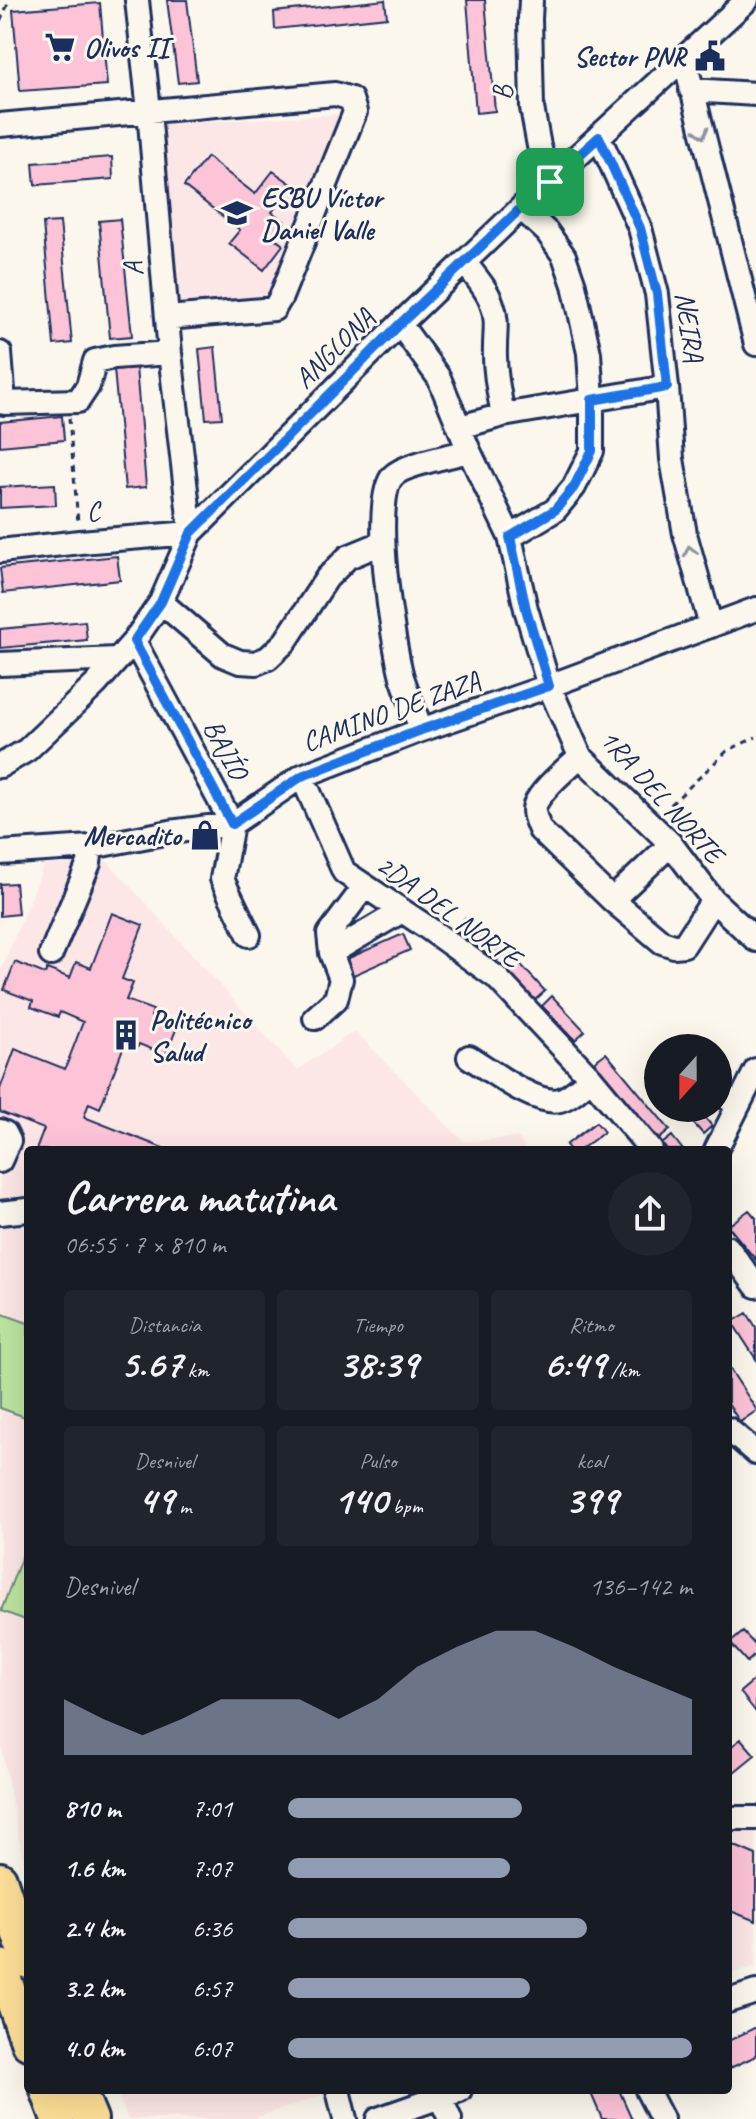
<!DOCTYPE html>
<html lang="es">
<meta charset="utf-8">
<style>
body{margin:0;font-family:Caveat,sans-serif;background:#20242c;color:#f1f3f6;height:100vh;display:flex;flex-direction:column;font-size:30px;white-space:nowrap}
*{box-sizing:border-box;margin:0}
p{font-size:26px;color:#9ea1a6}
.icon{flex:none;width:44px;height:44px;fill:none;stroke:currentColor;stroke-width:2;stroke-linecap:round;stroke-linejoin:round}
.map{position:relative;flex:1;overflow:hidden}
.drawer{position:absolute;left:24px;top:1146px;width:708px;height:948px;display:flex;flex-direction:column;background:#171b24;border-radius:8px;box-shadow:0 8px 32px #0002}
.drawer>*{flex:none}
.needle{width:52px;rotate:201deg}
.tools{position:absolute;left:644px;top:1034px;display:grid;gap:16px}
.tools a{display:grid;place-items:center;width:88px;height:88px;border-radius:50%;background:#171b24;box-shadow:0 8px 32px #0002;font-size:40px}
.pin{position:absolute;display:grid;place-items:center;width:68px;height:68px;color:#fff;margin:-34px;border-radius:16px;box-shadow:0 4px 12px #0006}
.round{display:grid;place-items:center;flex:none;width:84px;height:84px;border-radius:42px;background:#20242c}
.overview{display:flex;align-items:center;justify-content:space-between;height:136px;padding:0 40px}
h1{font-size:44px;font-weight:700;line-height:60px}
.stats{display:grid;grid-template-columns:repeat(3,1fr);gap:12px;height:136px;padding:8px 40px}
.stats div{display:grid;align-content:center;border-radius:8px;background:#20242c;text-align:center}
.stats b{font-size:40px;font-weight:700}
.stats small{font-size:22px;font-weight:400}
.stats p{font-size:22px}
.chart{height:224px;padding:16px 40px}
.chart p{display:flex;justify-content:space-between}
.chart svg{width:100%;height:144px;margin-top:8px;fill:#919bb2;opacity:.7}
ul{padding:0 40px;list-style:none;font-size:26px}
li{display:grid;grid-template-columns:128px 96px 1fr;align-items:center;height:60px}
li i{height:20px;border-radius:10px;background:#919bb2}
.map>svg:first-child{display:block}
.built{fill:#fce7e6}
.grass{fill:#bce4a0;stroke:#6c8a7f;stroke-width:2}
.building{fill:#fdc3d7;stroke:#1b2f5e;stroke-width:2}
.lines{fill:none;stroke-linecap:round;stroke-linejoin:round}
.minor-casing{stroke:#1b2f5e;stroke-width:28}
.highway-casing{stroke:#1b2f5e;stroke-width:38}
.path{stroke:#1b2f5e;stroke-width:3;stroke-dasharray:6 6;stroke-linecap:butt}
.minor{stroke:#fbf7ec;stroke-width:22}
.highway{stroke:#fcde96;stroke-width:32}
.oneway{stroke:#8b93a5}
.route-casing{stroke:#fff;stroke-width:16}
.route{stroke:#1a73e8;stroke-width:10}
.labels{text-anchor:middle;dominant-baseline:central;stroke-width:6;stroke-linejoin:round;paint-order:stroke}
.poi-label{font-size:28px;font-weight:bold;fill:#1b2f5e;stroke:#fbf7ec;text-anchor:start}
.street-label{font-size:28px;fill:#1b2f5e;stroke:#fbf7ec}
</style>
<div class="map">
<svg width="756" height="2119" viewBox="0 0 756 2119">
<rect width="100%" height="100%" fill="#fbf7ec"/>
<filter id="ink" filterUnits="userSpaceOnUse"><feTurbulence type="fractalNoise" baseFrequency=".0125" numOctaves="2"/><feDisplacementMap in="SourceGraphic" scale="16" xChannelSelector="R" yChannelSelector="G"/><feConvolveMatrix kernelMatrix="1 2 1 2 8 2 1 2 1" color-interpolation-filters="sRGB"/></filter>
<g filter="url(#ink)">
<path class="built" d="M 341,114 L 271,302 L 178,309 L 164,124 Z
M 108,862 L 297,1070 L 355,1031 L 464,1142 L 518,1137 L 526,1150 L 28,1150 L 28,1878 L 25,1871 L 0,1738 L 0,972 L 44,865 Z
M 728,1809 L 756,1809 L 756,1966 L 728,1975 Z
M 116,2090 L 337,2090 L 252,2119 L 128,2119 Z"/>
<path class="grass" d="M 0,1313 L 28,1323 L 28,1418 L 0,1408 Z
M 28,1540 L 28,1621 L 1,1611 Z"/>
<path class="building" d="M 167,0 L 187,0 L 197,81 L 178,83 Z
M 385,0 L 387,17 L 275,29 L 274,12 Z
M 467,0 L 485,0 L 495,111 L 476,113 Z
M 100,3 L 107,85 L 20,91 L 13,10 Z
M 112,157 L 113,179 L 35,185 L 33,163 Z
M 207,157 L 255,194 L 273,171 L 293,185 L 272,212 L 284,221 L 272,236 L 283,245 L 264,270 L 229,243 L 240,230 L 184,186 Z
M 120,219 L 132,336 L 110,338 L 99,221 Z
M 60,222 L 72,343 L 54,345 L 43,223 Z
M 215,347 L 222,418 L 206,419 L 199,349 Z
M 136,367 L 146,487 L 125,489 L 114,369 Z
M 62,416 L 64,440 L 0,446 L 0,422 Z
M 55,484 L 56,505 L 0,508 L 0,487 Z
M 117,556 L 120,580 L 3,593 L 0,568 Z
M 85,621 L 87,640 L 0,648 L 0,629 Z
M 15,883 L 18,914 L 0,916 L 0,884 Z
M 112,913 L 143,925 L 122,979 L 133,983 L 126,1000 L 153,1010 L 151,1017 L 177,1027 L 166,1055 L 139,1044 L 137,1048 L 125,1043 L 100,1108 L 89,1103 L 84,1117 L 168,1150 L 97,1150 L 87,1146 L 86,1150 L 36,1150 L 44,1129 L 0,1112 L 0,1089 L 15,1049 L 65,1069 L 83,1022 L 60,1012 L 58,1017 L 31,1007 L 33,1001 L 4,990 L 15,962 L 45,974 L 47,969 L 70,978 L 76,962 L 91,968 Z
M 465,918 L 505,949 L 496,962 L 456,930 Z
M 403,934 L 410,950 L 347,978 L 340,962 Z
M 512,955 L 545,991 L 534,1001 L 501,966 Z
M 552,996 L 585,1031 L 575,1040 L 542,1006 Z
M 606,1053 L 670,1130 L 658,1140 L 594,1062 Z
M 680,1108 L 697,1108 L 712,1126 L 703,1134 Z
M 596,1122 L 604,1132 L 580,1150 L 570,1150 L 566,1145 Z
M 672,1136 L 683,1150 L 667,1150 L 662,1144 Z
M 749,1210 L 756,1218 L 756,1260 L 728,1226 Z
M 747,1313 L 756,1327 L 756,1359 L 732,1322 Z
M 728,1366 L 756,1409 L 756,1411 L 740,1422 L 728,1404 Z
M 743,1632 L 756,1646 L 756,1654 L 747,1662 L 730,1643 Z
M 754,1680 L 756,1682 L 756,1712 L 740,1692 Z
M 741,1739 L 755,1755 L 728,1777 L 728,1749 Z
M 728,1843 L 756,1855 L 756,1921 L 728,1910 Z
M 756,2027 L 756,2056 L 728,2069 L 728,2041 Z
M 592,2090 L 619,2090 L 632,2119 L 602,2119 L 590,2091 Z"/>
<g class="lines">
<g class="minor-casing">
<path id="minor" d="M 531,0 L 530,19 L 532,108 L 539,146 L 550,182
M 684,57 L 756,344
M 691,90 L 756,94
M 0,125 L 335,94 L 351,99 L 355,112 L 281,297 L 274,309 L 167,318
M 599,137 L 640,228 L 657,294 L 667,387 L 672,459 L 685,534 L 711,626
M 465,263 C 475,276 487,289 492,304 C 498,319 495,332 495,347 C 494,370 499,393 503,415
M 400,324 L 439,378 L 469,451 L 510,537 L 526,609 L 549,686 L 580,756 L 671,844 L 713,900 L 756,940
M 0,353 L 4,403 L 78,401 L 88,386 L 95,361 L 114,357 L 170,353
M 460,427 L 503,415 L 667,387
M 510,537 L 555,510 L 574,487 L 592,451 L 592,400 L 589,353 L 574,285 L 564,256 L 547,232 L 521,208
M 0,551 L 80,542 L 191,533 L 170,353 L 149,111 L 137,0
M 161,602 L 223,655 L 240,662 L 256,663 L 268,658 L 285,642 L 327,578 L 348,557 L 382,543
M 134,641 L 232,824 L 222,879 L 249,935
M 0,664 L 117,659
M 421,730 C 415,712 408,695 402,677 C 393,644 370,500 393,476 C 404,464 452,456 469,451
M 580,756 C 567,769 542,788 535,805 C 532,813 537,822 540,830 L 612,900 L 662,942 L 674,946 L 684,945 L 713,900
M 0,766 L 27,750 L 96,684 L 134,641 L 161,602 L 191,533 L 400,324 L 521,208 L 747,0
M 302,776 L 344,872 L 425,926 L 496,977 L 591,1078 L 651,1150
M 0,853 L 91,847 L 170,832 L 232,824 L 302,776 L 421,730 L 549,686 L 756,609
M 612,900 L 671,844
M 331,953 L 402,911
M 51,954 L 89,863 L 91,847
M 315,1018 L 336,999 L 341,979 L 331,953 L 329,934 L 365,886
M 469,1057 C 490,1070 536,1106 560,1100 C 571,1097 582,1085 591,1078
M 718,1091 L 738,1106
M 0,1131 L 5,1133 L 9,1141 L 0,1161
M 716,1150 L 756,1070
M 0,1213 L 28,1210
M 728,1248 L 756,1286
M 728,1429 L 756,1453
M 728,1818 L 756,1818
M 728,2001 L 756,1992
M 338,2090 L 345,2119
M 647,2090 L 662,2119
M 440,2097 L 450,2119
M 378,2119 L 460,2090"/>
</g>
<g class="highway-casing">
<path id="highway" d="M 0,1879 L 28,1962
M 0,1966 L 28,2043
M 47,2090 L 58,2119
M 79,2090 L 91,2119"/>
</g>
<path class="path" d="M 0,21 L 10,0
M 69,418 L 78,522
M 662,813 L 727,751 L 756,737"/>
<use href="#minor" class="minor"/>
<use href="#highway" class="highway"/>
</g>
<defs><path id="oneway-chevron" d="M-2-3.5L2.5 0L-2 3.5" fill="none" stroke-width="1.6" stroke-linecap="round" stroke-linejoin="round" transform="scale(2)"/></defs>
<g class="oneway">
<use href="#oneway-chevron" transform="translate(702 133) rotate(76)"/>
<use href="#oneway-chevron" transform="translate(690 551) rotate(-104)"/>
</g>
</g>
<g class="lines" filter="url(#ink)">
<g class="route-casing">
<path id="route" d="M 599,137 L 640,228 L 657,294 L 667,387 L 592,400 L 592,451 L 574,487 L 555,510 L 510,537 L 526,609 L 549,686 L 421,730 L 302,776 L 232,824 L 134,641 L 161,602 L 191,533 L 400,324 L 521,208 Z"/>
</g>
<use href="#route" class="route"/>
</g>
<defs>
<g id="supermarket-bare" transform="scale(2.4)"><path d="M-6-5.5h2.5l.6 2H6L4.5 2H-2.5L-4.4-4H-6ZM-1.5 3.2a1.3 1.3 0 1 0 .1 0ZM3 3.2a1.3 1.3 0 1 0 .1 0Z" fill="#1b2f5e" stroke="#fbf7ec" stroke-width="2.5" paint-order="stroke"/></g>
<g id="civic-bare" transform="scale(2.4)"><path d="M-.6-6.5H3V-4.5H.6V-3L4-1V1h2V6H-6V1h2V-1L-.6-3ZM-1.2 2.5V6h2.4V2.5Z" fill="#1b2f5e" stroke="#fbf7ec" stroke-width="2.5" paint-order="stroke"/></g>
<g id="school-bare" transform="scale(2.4)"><path d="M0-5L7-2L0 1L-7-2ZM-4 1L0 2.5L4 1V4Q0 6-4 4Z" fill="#1b2f5e" stroke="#fbf7ec" stroke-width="2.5" paint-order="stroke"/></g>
<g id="shop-bare" transform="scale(2.4)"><path d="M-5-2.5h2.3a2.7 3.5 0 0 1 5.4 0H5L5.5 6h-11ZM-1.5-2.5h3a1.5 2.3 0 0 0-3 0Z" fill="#1b2f5e" stroke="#fbf7ec" stroke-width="2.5" paint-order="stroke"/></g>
<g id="building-bare" transform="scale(2.4)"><path d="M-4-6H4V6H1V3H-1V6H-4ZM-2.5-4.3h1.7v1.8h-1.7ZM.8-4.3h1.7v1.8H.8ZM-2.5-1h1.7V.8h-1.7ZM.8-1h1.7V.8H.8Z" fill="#1b2f5e" stroke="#fbf7ec" stroke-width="2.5" paint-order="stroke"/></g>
</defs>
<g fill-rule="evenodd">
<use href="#supermarket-bare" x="60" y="47"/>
<use href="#civic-bare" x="710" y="56"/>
<use href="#school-bare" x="237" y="213"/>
<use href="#shop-bare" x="205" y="835"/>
<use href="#building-bare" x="126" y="1035"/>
</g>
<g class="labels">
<g class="poi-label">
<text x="84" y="47">Olivos II</text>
<text x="686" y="56" text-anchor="end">Sector PNR</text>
<text x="261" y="197">ESBU Víctor<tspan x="261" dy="32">Daniel Valle</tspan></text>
<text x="181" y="835" text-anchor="end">Mercadito</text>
<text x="150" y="1019">Politécnico<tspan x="150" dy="32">Salud</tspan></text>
</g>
<g class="street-label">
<text transform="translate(502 93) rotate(-92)">B</text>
<text transform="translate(133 269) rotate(-95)">A</text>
<text transform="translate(690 327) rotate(82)">NEIRA</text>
<text transform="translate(334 348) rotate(-45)">ANGLONA</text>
<text transform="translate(93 511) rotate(-5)">C</text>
<text transform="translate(391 711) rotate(-20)">CAMINO DE ZAZA</text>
<text transform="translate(226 749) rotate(62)">BAJÍO</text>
<text transform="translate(662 796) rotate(48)">1RA DEL NORTE</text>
<text transform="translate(449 911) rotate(36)">2DA DEL NORTE</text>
</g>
</g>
</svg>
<div class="tools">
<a><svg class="needle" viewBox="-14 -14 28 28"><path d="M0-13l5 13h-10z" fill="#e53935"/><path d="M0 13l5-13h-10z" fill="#9ea1a6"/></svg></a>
</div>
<div class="pin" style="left:550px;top:182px;background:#1e9e55"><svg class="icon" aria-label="arrive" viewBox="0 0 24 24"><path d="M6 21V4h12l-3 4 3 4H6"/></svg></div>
<section class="drawer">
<div class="overview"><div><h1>Carrera matutina</h1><p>06:55 · 7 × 810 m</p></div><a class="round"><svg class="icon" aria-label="share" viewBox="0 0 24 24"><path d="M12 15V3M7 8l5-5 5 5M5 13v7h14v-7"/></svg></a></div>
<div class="stats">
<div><p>Distancia</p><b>5.67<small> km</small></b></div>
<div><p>Tiempo</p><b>38:39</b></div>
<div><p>Ritmo</p><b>6:49<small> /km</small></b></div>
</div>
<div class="stats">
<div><p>Desnivel</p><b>49<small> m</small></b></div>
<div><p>Pulso</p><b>140<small> bpm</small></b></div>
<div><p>kcal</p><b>399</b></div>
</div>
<div class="chart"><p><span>Desnivel</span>136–142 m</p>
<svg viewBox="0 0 160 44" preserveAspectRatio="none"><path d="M0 44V27L10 33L20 38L30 33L40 27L50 27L60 27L70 33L80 27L90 17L100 11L110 6L120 6L130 11L140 17L150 22L160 27V44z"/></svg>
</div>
<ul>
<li><b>810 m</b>7:01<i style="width:58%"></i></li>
<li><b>1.6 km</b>7:07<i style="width:55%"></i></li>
<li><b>2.4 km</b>6:36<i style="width:74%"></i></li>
<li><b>3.2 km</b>6:57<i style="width:60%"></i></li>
<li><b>4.0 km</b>6:07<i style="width:100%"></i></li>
</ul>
</section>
</div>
